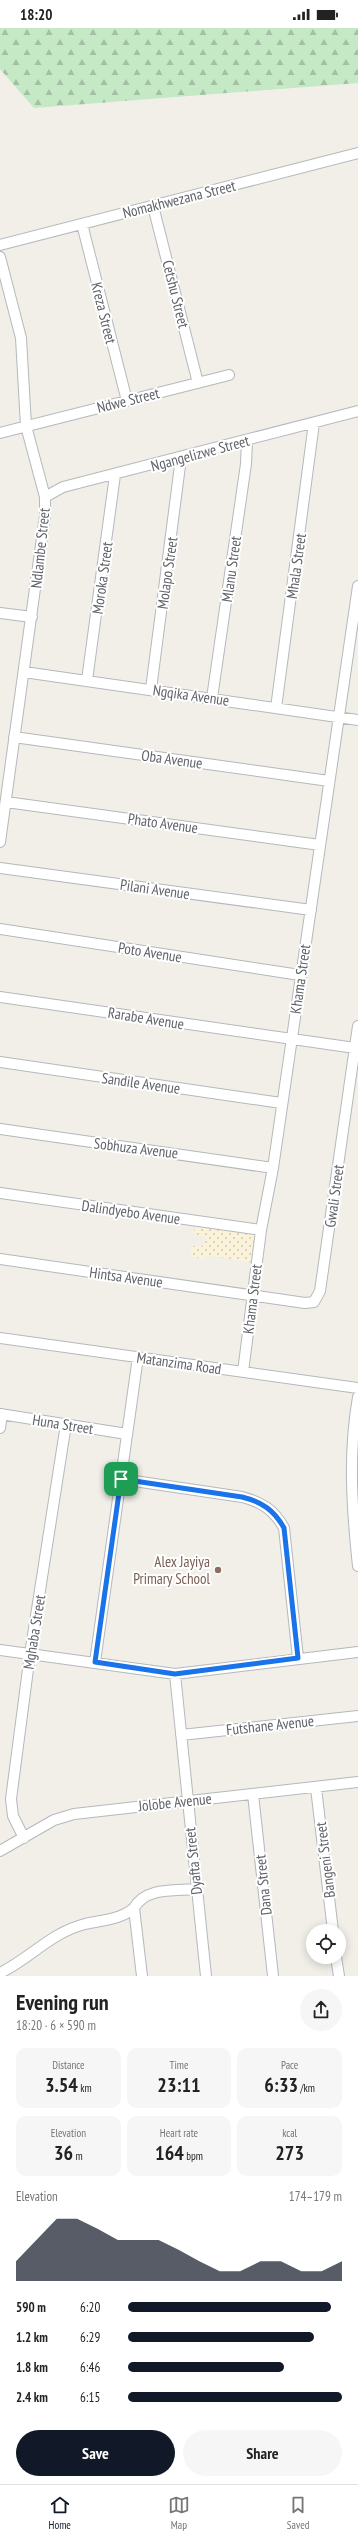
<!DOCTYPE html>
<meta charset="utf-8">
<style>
body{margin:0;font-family:"PT Sans Narrow",sans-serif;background:#f6f6f6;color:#222;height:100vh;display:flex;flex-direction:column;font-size:15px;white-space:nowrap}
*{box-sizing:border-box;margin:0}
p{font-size:13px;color:#767676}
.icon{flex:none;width:22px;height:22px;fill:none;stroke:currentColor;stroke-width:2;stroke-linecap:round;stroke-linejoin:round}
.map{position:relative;height:1948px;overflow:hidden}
.sheet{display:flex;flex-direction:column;background:#fff;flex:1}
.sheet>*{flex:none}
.controls{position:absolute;left:306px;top:1896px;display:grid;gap:8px}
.controls a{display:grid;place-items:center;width:40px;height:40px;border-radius:50%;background:#fff;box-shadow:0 2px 10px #0003;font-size:20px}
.pin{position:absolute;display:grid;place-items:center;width:34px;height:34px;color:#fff;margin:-17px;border-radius:8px;box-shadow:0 2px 6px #0006}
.round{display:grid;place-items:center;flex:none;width:42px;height:42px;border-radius:21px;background:#f6f6f6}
.headline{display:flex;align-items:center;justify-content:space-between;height:68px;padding:0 16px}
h1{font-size:22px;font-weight:700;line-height:30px}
.figures{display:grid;grid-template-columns:repeat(3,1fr);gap:6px;height:68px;padding:4px 16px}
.figures div{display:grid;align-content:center;border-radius:10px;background:#f6f6f6;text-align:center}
.figures b{font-size:20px;font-weight:700}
.figures small{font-size:11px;font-weight:400}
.figures p{font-size:11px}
.chart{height:112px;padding:8px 16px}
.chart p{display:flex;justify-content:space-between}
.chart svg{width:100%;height:72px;margin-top:4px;fill:#111827;opacity:.7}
.primary-button{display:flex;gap:8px;margin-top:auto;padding:8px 16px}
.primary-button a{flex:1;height:46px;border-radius:24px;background:#111827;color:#fff;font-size:16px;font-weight:700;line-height:46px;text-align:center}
.primary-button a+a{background:#f6f6f6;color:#222}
ul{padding:0 16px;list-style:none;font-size:13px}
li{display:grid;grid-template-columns:64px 48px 1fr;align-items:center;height:30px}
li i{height:10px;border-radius:5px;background:#111827}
.status{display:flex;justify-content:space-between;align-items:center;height:28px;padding:0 20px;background:#fff;direction:ltr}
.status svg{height:11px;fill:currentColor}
.menu{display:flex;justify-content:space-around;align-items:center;height:56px;border-top:1px solid #e0e0e0;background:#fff;font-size:11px;color:#767676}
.menu a{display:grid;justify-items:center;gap:2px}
.menu .current{color:#111827}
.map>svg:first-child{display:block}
.forest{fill:url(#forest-firs)}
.sand{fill:url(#sand-dots)}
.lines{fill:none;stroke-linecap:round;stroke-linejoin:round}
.minor-casing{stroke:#b5b8bc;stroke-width:12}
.minor{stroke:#fff;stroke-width:10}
.route-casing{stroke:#fff;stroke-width:8}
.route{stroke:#1a73e8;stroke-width:5}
.education-dot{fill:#8d6e63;stroke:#fff;stroke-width:1.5}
.labels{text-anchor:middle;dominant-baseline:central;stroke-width:4;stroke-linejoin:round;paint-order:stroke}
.street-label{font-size:15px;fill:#5f6368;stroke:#fff}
.education-label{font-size:15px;fill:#785e54;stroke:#fff;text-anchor:end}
</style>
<div class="status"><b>18:20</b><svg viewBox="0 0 49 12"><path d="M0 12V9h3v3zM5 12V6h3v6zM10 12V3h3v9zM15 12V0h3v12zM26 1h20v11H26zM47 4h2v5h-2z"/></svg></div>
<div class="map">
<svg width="358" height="1948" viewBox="0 0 358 1948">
<defs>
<pattern id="forest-firs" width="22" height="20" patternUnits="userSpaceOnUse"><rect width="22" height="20" fill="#c5e8c5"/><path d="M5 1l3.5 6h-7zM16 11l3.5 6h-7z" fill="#a3c0a4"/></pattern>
<pattern id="sand-dots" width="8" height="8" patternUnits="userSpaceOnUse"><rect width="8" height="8" fill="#fbf3d9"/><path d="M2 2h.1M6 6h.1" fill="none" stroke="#cec8b4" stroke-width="1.8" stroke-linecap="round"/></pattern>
</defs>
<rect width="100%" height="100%" fill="#f1efe8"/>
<path class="forest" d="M 0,0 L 358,0 L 358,55 L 34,80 L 0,41 Z"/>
<path class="sand" d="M 195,1197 C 210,1199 250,1199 258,1211 L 256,1235 L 206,1227 L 203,1231 L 191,1228 L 192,1218 L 204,1218 L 206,1209 L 194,1206 Z"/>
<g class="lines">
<g class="minor-casing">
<path id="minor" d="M 153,178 L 198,355
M 82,196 L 127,373
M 0,217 L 358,125
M 0,229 L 21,310 L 26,398 L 45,469 L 45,488 L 0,814
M 0,405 L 229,347
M 45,469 L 63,459 L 358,383
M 0,585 L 32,589
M 24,644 L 358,692
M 87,652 L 115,447
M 151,661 L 181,430
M 212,670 L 246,436 L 247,412
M 276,680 L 314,395
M 14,709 L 329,753
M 6,774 L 320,817
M 0,840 L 311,882
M 0,901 L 300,947
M 0,969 L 355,1020
M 0,1034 L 281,1075
M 0,1101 L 273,1140
M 0,1165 L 261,1202
M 0,1231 L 305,1275 L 314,1274 L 320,1263 L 358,998
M 0,1310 L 358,1360
M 243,1344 L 261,1202 L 273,1140 L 358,558
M 358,1369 C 348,1426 352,1481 358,1538
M 0,1386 L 127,1406
M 0,1400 L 2,1386
M 121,1451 L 242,1469 C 262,1474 274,1482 284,1500 L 298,1630
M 0,1622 L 175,1646 L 358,1624
M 95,1634 L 138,1329
M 175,1646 L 206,1948
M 181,1707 L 358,1688
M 316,1760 L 333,1903
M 253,1766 L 273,1948
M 24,1810 L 13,1788 L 11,1771 L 30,1626 L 66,1396
M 0,1823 L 54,1792 L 74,1786 L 358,1754
M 336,1929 L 339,1948
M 0,1945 C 31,1930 50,1905 85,1896 C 102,1892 120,1892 134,1880
M 142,1948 L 134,1880 C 146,1859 174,1863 196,1861"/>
</g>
<use href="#minor" class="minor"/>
</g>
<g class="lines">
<g class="route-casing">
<path id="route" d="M 121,1451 L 242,1469 C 262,1474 274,1482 284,1500 L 298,1630 L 175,1646 L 95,1634 Z"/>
</g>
<use href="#route" class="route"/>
</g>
<circle class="education-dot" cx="218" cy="1542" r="4"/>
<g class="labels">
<g class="street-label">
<text transform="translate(179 171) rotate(-14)">Nomakhwezana Street</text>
<text transform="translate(176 266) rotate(76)">Cetshu Street</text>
<text transform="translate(104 285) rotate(76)">Kreza Street</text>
<text transform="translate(128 372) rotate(-14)">Ndwe Street</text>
<text transform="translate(200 425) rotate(-15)">Ngangelizwe Street</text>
<text transform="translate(40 520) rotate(-84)">Ndlambe Street</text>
<text transform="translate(296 538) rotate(-82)">Mhala Street</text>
<text transform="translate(231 541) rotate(-82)">Mlanu Street</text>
<text transform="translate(167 545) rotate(-82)">Molapo Street</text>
<text transform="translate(102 550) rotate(-82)">Moroka Street</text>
<text transform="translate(191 667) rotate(8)">Ngqika Avenue</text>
<text transform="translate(172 731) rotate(8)">Oba Avenue</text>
<text transform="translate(163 795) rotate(8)">Phato Avenue</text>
<text transform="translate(155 861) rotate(8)">Pilani Avenue</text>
<text transform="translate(150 924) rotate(9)">Poto Avenue</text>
<text transform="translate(300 951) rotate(-82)">Khama Street</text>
<text transform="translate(146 990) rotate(9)">Rarabe Avenue</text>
<text transform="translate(141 1055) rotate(8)">Sandile Avenue</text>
<text transform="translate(136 1120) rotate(7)">Sobhuza Avenue</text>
<text transform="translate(334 1168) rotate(-82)">Gwali Street</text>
<text transform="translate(131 1184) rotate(8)">Dalindyebo Avenue</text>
<text transform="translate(126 1249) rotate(8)">Hintsa Avenue</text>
<text transform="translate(252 1271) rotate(-83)">Khama Street</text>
<text transform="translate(179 1335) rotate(8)">Matanzima Road</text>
<text transform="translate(63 1396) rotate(9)">Huna Street</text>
<text transform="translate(34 1604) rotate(-81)">Mghaba Street</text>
<text transform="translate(270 1697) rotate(-6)">Futshane Avenue</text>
<text transform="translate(175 1774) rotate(-6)">Jolobe Avenue</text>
<text transform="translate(325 1832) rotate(-97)">Bangeni Street</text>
<text transform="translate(193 1833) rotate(-96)">Dyafta Street</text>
<text transform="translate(263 1857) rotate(-96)">Dana Street</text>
</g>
<g class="education-label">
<text x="210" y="1533">Alex Jayiya<tspan x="210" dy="17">Primary School</tspan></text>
</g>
</g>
</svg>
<div class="controls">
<a><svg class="icon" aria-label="locate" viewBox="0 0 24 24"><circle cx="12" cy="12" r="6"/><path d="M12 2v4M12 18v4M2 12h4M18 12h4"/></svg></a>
</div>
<div class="pin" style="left:121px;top:1451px;background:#1e9e55"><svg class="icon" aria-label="arrive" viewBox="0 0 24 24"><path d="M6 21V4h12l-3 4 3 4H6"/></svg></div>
</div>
<section class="sheet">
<div class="headline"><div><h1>Evening run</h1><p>18:20 · 6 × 590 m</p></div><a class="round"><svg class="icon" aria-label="share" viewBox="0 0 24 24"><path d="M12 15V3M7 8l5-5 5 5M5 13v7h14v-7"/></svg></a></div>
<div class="figures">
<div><p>Distance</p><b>3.54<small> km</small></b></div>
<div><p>Time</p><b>23:11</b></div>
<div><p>Pace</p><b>6:33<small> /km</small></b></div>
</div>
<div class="figures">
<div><p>Elevation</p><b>36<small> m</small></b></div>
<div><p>Heart rate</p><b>164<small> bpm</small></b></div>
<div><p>kcal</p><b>273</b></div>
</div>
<div class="chart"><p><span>Elevation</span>174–179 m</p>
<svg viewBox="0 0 160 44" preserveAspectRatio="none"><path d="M0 44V32L10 19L20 6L30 6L40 12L50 19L60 19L70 19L80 25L90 32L100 38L110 38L120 32L130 32L140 38L150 38L160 32V44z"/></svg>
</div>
<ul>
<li><b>590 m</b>6:20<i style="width:95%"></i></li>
<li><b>1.2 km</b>6:29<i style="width:87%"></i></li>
<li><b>1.8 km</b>6:46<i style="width:73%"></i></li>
<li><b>2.4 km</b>6:15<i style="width:100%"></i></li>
</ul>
<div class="primary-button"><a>Save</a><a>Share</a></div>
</section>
<nav class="menu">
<a class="current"><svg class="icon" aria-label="home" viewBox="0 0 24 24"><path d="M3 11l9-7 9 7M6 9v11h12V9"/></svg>Home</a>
<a><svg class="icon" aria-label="map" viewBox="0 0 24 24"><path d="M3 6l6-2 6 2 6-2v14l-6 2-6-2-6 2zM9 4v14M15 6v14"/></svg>Map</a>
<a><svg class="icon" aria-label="saved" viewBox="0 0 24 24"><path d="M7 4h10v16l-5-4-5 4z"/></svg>Saved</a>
</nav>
